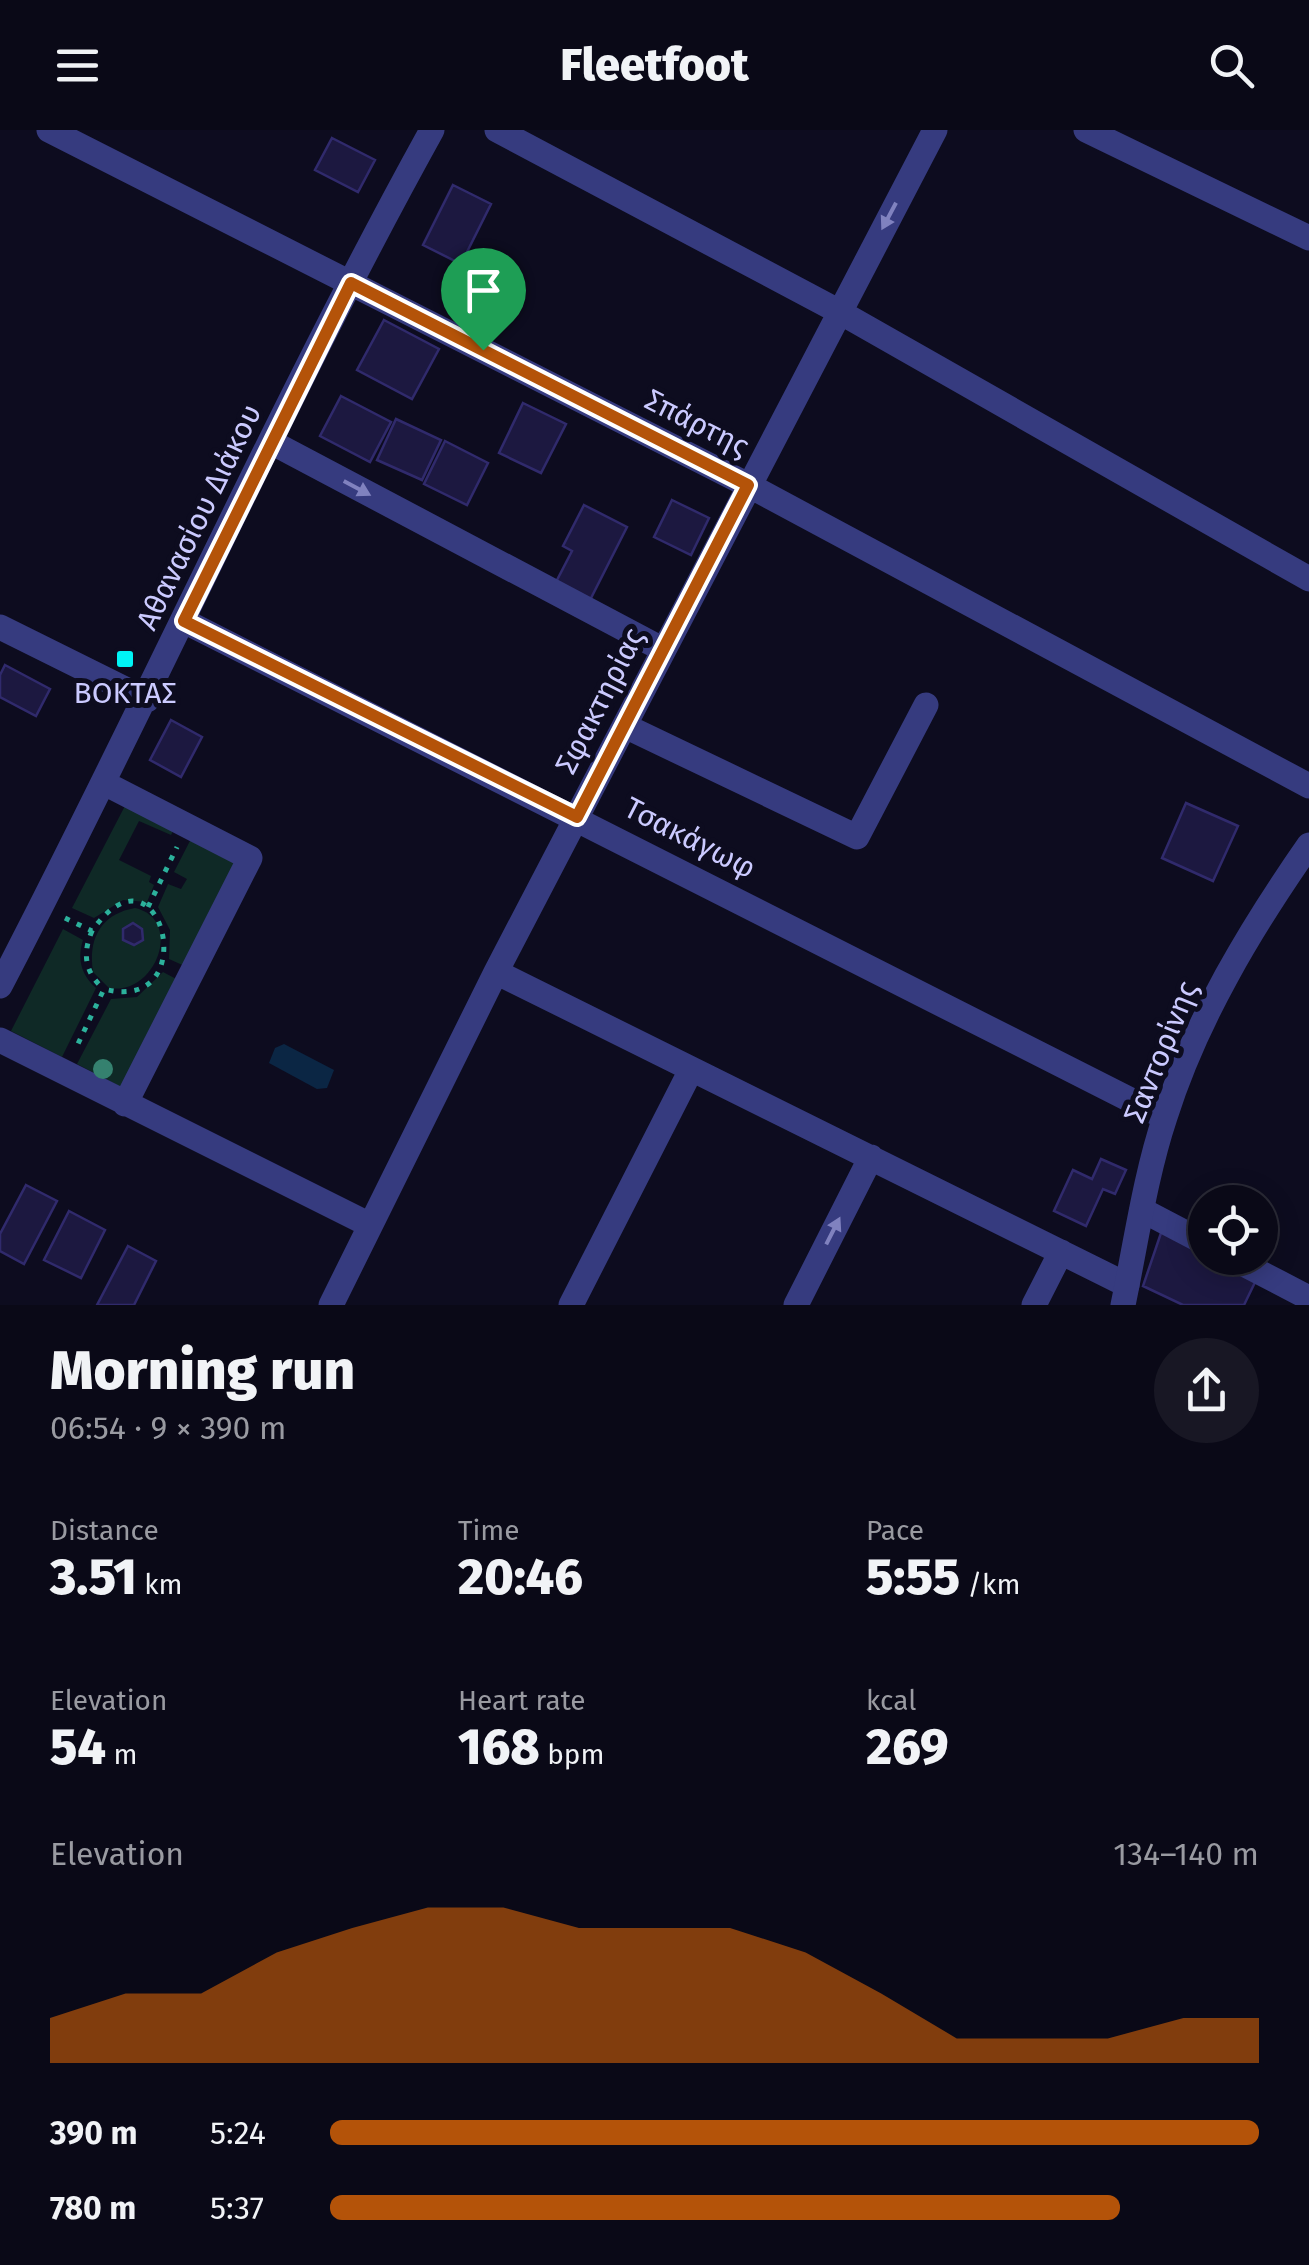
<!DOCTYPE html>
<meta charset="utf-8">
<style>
body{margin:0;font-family:"Fira Sans",sans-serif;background:#181724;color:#f1f3f6;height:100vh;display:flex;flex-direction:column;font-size:38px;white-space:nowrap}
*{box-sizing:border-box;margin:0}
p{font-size:32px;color:#999aa1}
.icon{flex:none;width:55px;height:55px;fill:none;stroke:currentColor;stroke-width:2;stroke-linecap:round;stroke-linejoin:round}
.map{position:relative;height:1175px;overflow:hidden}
.sheet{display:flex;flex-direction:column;background:#0a0917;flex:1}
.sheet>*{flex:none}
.buttons{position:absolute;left:1188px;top:1055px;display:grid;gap:20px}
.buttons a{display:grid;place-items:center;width:90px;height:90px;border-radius:50%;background:#0a0917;box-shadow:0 5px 25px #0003,0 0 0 2px #2a2a36;font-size:50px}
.pin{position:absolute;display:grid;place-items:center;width:85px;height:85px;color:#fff;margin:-102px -42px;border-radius:50% 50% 50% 0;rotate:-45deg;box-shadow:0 0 10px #0007}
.pin .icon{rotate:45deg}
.round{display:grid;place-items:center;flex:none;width:105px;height:105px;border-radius:52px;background:#181724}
.overview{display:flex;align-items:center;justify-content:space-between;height:170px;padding:0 50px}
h1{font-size:55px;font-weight:800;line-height:75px}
.metrics{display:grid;grid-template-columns:repeat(3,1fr);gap:15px;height:170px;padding:10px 50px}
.metrics div{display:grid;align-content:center}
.metrics b{font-size:50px;font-weight:800}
.metrics small{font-size:28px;font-weight:400}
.metrics p{font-size:28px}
.chart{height:280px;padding:20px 50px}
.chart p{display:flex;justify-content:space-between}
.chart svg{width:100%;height:180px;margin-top:10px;fill:#b45309;opacity:.7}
ul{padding:0 50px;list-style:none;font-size:32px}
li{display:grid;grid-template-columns:160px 120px 1fr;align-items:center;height:75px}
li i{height:25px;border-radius:12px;background:#b45309}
header{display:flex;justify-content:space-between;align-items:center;height:130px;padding:0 50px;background:#0a0917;font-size:45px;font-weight:800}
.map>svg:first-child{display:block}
.green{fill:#0f2926}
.water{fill:#0b2644}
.building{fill:#1c1840;stroke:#302a6c;stroke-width:2.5}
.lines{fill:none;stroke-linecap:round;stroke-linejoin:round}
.path{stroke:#2cb19c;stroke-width:5;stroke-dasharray:5 8;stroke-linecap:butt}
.minor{stroke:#363b7f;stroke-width:25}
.tertiary{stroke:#363b7f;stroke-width:25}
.tree{fill:#35816f}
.oneway{fill:#8082bf}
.route-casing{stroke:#fff;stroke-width:20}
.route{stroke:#b45309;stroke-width:12}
.poi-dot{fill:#00f4f5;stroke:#0d0c1f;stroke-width:4}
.labels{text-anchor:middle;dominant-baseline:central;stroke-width:10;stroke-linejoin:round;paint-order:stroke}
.street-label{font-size:30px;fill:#cbcaff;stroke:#0d0c1f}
.poi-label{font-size:30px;fill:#cbcaff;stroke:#0d0c1f}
</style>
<header><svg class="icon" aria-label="menu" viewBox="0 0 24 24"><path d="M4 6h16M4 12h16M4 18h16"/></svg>Fleetfoot<svg class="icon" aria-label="search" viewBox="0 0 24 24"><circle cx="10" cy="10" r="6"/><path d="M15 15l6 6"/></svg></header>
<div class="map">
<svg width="1309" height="1175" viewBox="0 0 1309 1175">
<rect width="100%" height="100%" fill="#0d0c1f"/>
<path class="green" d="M 127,672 L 176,695 L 171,705 L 139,691 L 119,730 L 151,746 L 149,752 L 154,755 L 147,772 L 123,770 L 94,788 L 72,778 Z
M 193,705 L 243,729 L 189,838 L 169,829 L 170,800 L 158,777 L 168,754 L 181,759 L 187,749 L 174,742 Z
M 135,778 C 184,789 156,866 109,858 L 93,842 C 88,810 100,784 135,778 Z
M 63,799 L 83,810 C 77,829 81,845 96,858 L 62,927 L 11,901 Z
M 163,842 L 182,852 L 127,960 L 77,934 L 111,869 L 137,867 Z"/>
<path class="water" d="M 284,914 L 334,940 L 327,958 L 317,959 L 269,933 L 275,918 Z"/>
<path class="building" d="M 332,8 L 375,30 L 358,62 L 315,40 Z
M 453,55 L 491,74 L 461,134 L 423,115 Z
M 384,190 L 439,219 L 412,269 L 357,240 Z
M 341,266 L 391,292 L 370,332 L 320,306 Z
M 523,273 L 566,294 L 541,343 L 499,323 Z
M 396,289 L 441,310 L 422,350 L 377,330 Z
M 445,311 L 488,333 L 467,375 L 424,354 Z
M 672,370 L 709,388 L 691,425 L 654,407 Z
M 584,375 L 627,397 L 590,470 L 556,452 L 572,421 L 563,416 Z
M 5,535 L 50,559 L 36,586 L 0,567 L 0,545 Z
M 171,590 L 202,607 L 181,647 L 150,630 Z
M 1186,673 L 1238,696 L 1213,751 L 1162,728 Z
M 133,793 L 142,799 L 143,810 L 134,815 L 123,810 L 123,799 Z
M 1101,1029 L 1126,1040 L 1115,1064 L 1103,1059 L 1086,1096 L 1054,1081 L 1073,1040 L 1092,1049 Z
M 26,1055 L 57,1071 L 24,1134 L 0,1121 L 0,1104 Z
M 69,1081 L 105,1100 L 81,1148 L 44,1130 Z
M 1162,1100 L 1205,1121 L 1205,1128 L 1219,1128 L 1258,1146 L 1244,1175 L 1183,1175 L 1143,1156 Z
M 128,1116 L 156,1131 L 134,1175 L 97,1175 Z"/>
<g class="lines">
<path class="path" d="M 148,777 L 177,717
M 65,788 L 92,801 C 161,701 206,886 104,859 L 76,918
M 92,801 C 82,824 85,843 104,859"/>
<path class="minor" d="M 49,0 L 748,355 L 1309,656
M 497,0 L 838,181 L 1309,449
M 1086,0 L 1309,108
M 271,312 L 662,519
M 184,491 L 1164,987
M 0,497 L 147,570
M 625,596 L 857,707 L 926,575
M 106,654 L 250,728 L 125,974
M 496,842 L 1127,1155
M 0,856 C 148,573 277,280 432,0
M 0,910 L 370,1095
M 1142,1080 L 1205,1113
M 1232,1128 L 1309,1168
M 331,1175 L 496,842 L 935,0
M 571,1175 L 691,940
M 796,1175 L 871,1027
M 1034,1175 L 1061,1122"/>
<path class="tertiary" d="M 1123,1175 C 1136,1113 1145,1047 1165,987 C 1196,889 1251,798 1309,715"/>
</g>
<circle class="tree" cx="103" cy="939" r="10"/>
<defs><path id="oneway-solid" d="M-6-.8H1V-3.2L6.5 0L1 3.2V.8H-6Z" transform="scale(2.5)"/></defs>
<g class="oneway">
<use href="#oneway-solid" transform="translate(889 86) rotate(118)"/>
<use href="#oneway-solid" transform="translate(357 358) rotate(28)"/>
<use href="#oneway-solid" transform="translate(833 1101) rotate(-63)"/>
</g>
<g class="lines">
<g class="route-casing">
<path id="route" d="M 351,153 L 748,355 L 577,687 L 184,491 Z"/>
</g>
<use href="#route" class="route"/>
</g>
<rect class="poi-dot" x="115" y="519" width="20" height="20" rx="5"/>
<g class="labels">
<g class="street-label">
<text transform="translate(697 293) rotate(27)">Σπάρτης</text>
<text transform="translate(199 387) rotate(-64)">Αθανασίου Διάκου</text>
<text transform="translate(600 571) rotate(-63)">Σφακτηρίας</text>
<text transform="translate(690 708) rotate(27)">Τσακάγωφ</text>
<text transform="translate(1161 922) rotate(-68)">Σαντορίνης</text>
</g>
<g class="poi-label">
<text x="125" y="563">ΒΟΚΤΑΣ</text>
</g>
</g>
</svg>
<div class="buttons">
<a><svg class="icon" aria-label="locate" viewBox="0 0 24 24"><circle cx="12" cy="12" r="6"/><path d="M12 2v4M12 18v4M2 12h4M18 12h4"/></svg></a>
</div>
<div class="pin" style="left:483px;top:220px;background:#1e9e55"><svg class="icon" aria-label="arrive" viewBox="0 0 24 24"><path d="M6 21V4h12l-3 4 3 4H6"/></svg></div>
</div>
<section class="sheet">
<div class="overview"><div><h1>Morning run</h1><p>06:54 · 9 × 390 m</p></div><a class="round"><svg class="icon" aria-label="share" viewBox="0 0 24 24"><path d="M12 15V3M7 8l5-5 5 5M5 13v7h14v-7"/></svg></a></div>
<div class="metrics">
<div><p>Distance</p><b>3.51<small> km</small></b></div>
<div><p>Time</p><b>20:46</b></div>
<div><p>Pace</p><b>5:55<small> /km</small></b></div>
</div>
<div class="metrics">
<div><p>Elevation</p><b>54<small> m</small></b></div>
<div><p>Heart rate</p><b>168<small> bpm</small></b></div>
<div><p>kcal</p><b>269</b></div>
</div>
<div class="chart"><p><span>Elevation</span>134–140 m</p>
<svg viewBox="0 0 160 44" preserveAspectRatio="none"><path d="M0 44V33L10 27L20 27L30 17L40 11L50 6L60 6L70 11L80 11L90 11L100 17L110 27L120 38L130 38L140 38L150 33L160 33V44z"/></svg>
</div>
<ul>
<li><b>390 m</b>5:24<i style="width:100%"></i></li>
<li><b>780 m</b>5:37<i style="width:85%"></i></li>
</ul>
</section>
